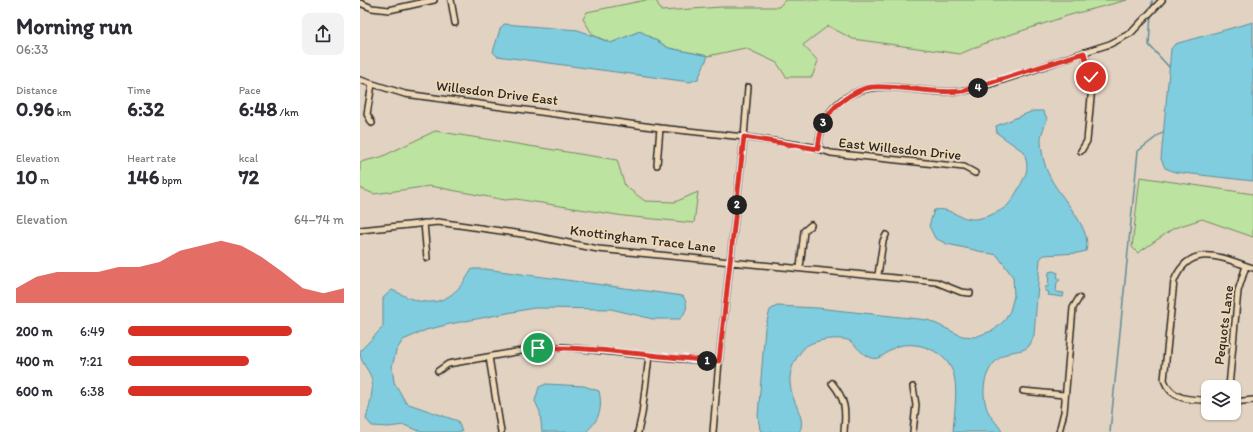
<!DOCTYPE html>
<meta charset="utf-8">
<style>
body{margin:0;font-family:Itim,sans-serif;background:#f2f2f3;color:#2b2b33;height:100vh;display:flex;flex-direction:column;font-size:15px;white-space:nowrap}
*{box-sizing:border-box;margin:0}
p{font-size:13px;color:#7c7c81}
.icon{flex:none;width:22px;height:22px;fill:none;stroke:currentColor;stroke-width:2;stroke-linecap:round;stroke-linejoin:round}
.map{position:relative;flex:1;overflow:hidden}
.drawer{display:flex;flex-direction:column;background:#fff;width:360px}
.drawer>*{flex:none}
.tools{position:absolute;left:841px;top:380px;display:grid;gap:8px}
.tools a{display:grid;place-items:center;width:40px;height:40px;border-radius:8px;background:#fff;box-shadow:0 1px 3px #0004;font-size:20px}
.pin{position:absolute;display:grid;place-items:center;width:34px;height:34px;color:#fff;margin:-17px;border:2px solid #fff;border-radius:50%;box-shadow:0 1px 4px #0007}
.km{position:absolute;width:20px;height:20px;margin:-10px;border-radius:50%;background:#222;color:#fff;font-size:11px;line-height:20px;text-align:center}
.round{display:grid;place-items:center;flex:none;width:42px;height:42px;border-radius:8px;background:#f2f2f3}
.summary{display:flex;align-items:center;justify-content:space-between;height:68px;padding:0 16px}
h1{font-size:22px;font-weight:700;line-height:30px}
.metrics{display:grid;grid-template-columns:repeat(3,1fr);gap:6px;height:68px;padding:4px 16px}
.metrics div{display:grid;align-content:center}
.metrics b{font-size:20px;font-weight:700}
.metrics small{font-size:11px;font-weight:400}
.metrics p{font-size:11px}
.chart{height:112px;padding:8px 16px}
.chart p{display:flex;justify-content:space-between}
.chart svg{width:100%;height:72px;margin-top:4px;fill:#d93025;opacity:.7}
ul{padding:0 16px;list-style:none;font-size:13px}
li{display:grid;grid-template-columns:64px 48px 1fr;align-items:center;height:30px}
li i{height:10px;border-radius:5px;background:#d93025}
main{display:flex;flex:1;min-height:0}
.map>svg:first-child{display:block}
.green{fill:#bce39f;stroke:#748765}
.water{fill:#80cddf;stroke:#5e8c97}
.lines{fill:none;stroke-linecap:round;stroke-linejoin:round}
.stream{stroke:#5e8c97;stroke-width:1.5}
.street-casing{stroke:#2b2b2b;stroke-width:8}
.street{stroke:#eed8b7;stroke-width:5}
.route-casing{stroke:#fff;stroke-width:8}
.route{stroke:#d93025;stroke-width:5}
.labels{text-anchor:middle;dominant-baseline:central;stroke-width:3.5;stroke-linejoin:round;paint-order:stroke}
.street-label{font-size:14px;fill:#2b2b2b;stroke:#eed8b7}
</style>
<main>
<section class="drawer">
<div class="summary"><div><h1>Morning run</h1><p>06:33</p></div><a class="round"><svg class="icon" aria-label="share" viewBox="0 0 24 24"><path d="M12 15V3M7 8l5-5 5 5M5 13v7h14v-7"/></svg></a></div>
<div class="metrics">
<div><p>Distance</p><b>0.96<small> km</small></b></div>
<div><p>Time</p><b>6:32</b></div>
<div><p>Pace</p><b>6:48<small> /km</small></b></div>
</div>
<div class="metrics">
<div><p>Elevation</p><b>10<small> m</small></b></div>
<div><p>Heart rate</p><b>146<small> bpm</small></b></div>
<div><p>kcal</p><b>72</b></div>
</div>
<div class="chart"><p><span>Elevation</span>64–74 m</p>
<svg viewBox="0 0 160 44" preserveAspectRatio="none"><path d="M0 44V35L10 28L20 25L30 25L40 25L50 22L60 22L70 19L80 12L90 9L100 6L110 9L120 16L130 25L140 35L150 38L160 35V44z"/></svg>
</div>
<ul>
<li><b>200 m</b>6:49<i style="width:76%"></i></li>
<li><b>400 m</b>7:21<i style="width:56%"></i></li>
<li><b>600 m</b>6:38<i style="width:85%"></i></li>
</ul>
</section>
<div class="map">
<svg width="893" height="432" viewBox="0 0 893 432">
<rect width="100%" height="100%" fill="#e2d2c1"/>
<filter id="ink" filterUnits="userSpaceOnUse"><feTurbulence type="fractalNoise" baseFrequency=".025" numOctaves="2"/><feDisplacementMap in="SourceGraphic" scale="8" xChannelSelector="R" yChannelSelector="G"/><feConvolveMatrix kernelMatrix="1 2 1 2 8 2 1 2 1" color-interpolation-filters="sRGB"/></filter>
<g filter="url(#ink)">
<path class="green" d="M 286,0 L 296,0 L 301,11 L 362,7 L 419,7 L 425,0 L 767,0 L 710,15 L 628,42 L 600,54 L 493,39 L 468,26 L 443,45 L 458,61 L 452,77 L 426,77 L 417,63 L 385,48 L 348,56 L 309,48 L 280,31 L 251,43 L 233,35 L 223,19 L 227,12 Z
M 75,131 L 257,160 L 265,186 L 285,201 L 315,202 L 338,192 L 334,223 L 264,216 L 156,199 L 145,200 L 70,186 L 14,194 L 0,188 L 0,162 L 21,157 Z
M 780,177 L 893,194 L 893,237 L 842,219 L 814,228 L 778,253 L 772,247 Z"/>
<path class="water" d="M 893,22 L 893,181 L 815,172 L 805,168 L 801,159 L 811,49 L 815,44 Z
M 144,24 L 218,30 L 251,43 L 280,31 L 309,48 L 348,56 L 338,79 L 330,82 L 137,56 L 133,52 L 140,29 Z
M 673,111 L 683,111 L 687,118 C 686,125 681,132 681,139 C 681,149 684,166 689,175 C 698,196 733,227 726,251 L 718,253 L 684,255 L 680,259 L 674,335 C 672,339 671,344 669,346 C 663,352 656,350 649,353 C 627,361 620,385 626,406 C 628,416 638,423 642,432 L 593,432 C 594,416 597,397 595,381 C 592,354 562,340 538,346 C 528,349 522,361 511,358 C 502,355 497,346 490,341 C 480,336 451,340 444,348 C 409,388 452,412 439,432 L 405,432 L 400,430 L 398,416 L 405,328 L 410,310 L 417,306 L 457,308 L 568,320 L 602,336 L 615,337 L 634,330 L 645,320 L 650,311 L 654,296 L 653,277 L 637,255 L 587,244 L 575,238 L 569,226 L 574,210 C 590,207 595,217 611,219 C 621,220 641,212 648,205 C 652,201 665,178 666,173 C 668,166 666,158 664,152 L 637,133 L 636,126 Z
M 112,269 L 125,269 L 323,296 C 329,306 327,310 320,319 L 293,319 L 251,309 L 174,308 L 90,324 L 66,330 L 43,340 L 36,351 L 32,367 L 34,382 L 46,403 L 98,421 L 102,432 L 62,432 L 44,425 L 28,427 L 12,426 L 6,419 C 9,407 15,388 11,377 C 7,367 0,362 0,351 L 23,327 L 23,298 L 32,290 C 40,293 47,298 55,300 C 83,308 99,292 112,269 Z
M 693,271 L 698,273 L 697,277 L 700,280 L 697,282 L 696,292 L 704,293 L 703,297 L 688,295 L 689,292 L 685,291 L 685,287 L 688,287 L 689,272 Z
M 186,384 L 224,386 L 239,391 C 243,409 239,420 226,432 L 182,432 L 180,412 L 175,401 L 179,387 Z"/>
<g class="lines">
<path class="stream" d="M 792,8 L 792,0
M 791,14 L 789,45 L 809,67
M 750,432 L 778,151 L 803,132"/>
<g class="street-casing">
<path id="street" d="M 91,0 L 95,23
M 0,3 L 12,8 L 29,10 L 74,0
M 0,80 L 45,94 L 300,128 L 384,137 L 453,147 L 471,153 L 604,167 L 615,173
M 12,123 L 7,114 L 12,84
M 458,149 C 460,122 472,101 499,91 C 528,80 571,96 602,91 C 619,89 636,82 652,77 C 685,66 717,54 750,44 L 771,33 L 802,0
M 721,151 L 727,141 L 732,86 L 731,77 L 724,53
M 297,165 L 300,128
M 64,223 L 67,258
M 0,230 L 78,222 L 169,235 L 238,249 L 576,282 L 601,292 L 610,293
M 440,268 L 444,231 L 451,225
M 518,275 L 523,241 L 526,235
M 129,357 L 141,432
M 78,371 L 88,364 L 178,348 L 203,347 L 323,359 L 359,361
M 472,383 C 486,400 486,410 484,432
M 553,387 L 556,405 L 553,432
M 869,387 L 878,291 L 886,266
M 663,391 L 704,395
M 848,400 C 830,400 811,400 804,380 L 814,281 C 831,241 862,258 893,268
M 874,402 L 893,400
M 278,432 L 282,414 L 289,356
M 353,432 L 359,361 L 384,137 L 388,87
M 699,432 L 704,412 L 713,308 L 719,298"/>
</g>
<use href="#street" class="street"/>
</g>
</g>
<g class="lines" filter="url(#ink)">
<g class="route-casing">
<path id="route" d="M 178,348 C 237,346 299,358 359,361 L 384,137 L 458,149 C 460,128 465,114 482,101 C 490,95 501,88 512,87 C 543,85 573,95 604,91 L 724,53 L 731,77"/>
</g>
<use href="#route" class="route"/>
</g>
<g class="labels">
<g class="street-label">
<text transform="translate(137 93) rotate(7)">Willesdon Drive East</text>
<text transform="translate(540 149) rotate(6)">East Willesdon Drive</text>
<text transform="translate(283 239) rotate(7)">Knottingham Trace Lane</text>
<text transform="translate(864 325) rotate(-83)">Pequots Lane</text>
</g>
</g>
</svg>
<div class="tools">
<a><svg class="icon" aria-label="layers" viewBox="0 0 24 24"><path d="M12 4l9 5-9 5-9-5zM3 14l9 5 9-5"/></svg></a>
</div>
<div class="pin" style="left:178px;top:348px;background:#1e9e55"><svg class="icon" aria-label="arrive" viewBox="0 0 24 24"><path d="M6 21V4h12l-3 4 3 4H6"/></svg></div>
<div class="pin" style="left:731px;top:77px;background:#d93025"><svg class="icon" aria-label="check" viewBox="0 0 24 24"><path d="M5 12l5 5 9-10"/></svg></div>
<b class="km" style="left:347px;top:361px">1</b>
<b class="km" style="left:377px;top:205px">2</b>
<b class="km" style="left:463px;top:123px">3</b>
<b class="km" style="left:618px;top:88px">4</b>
</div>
</main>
